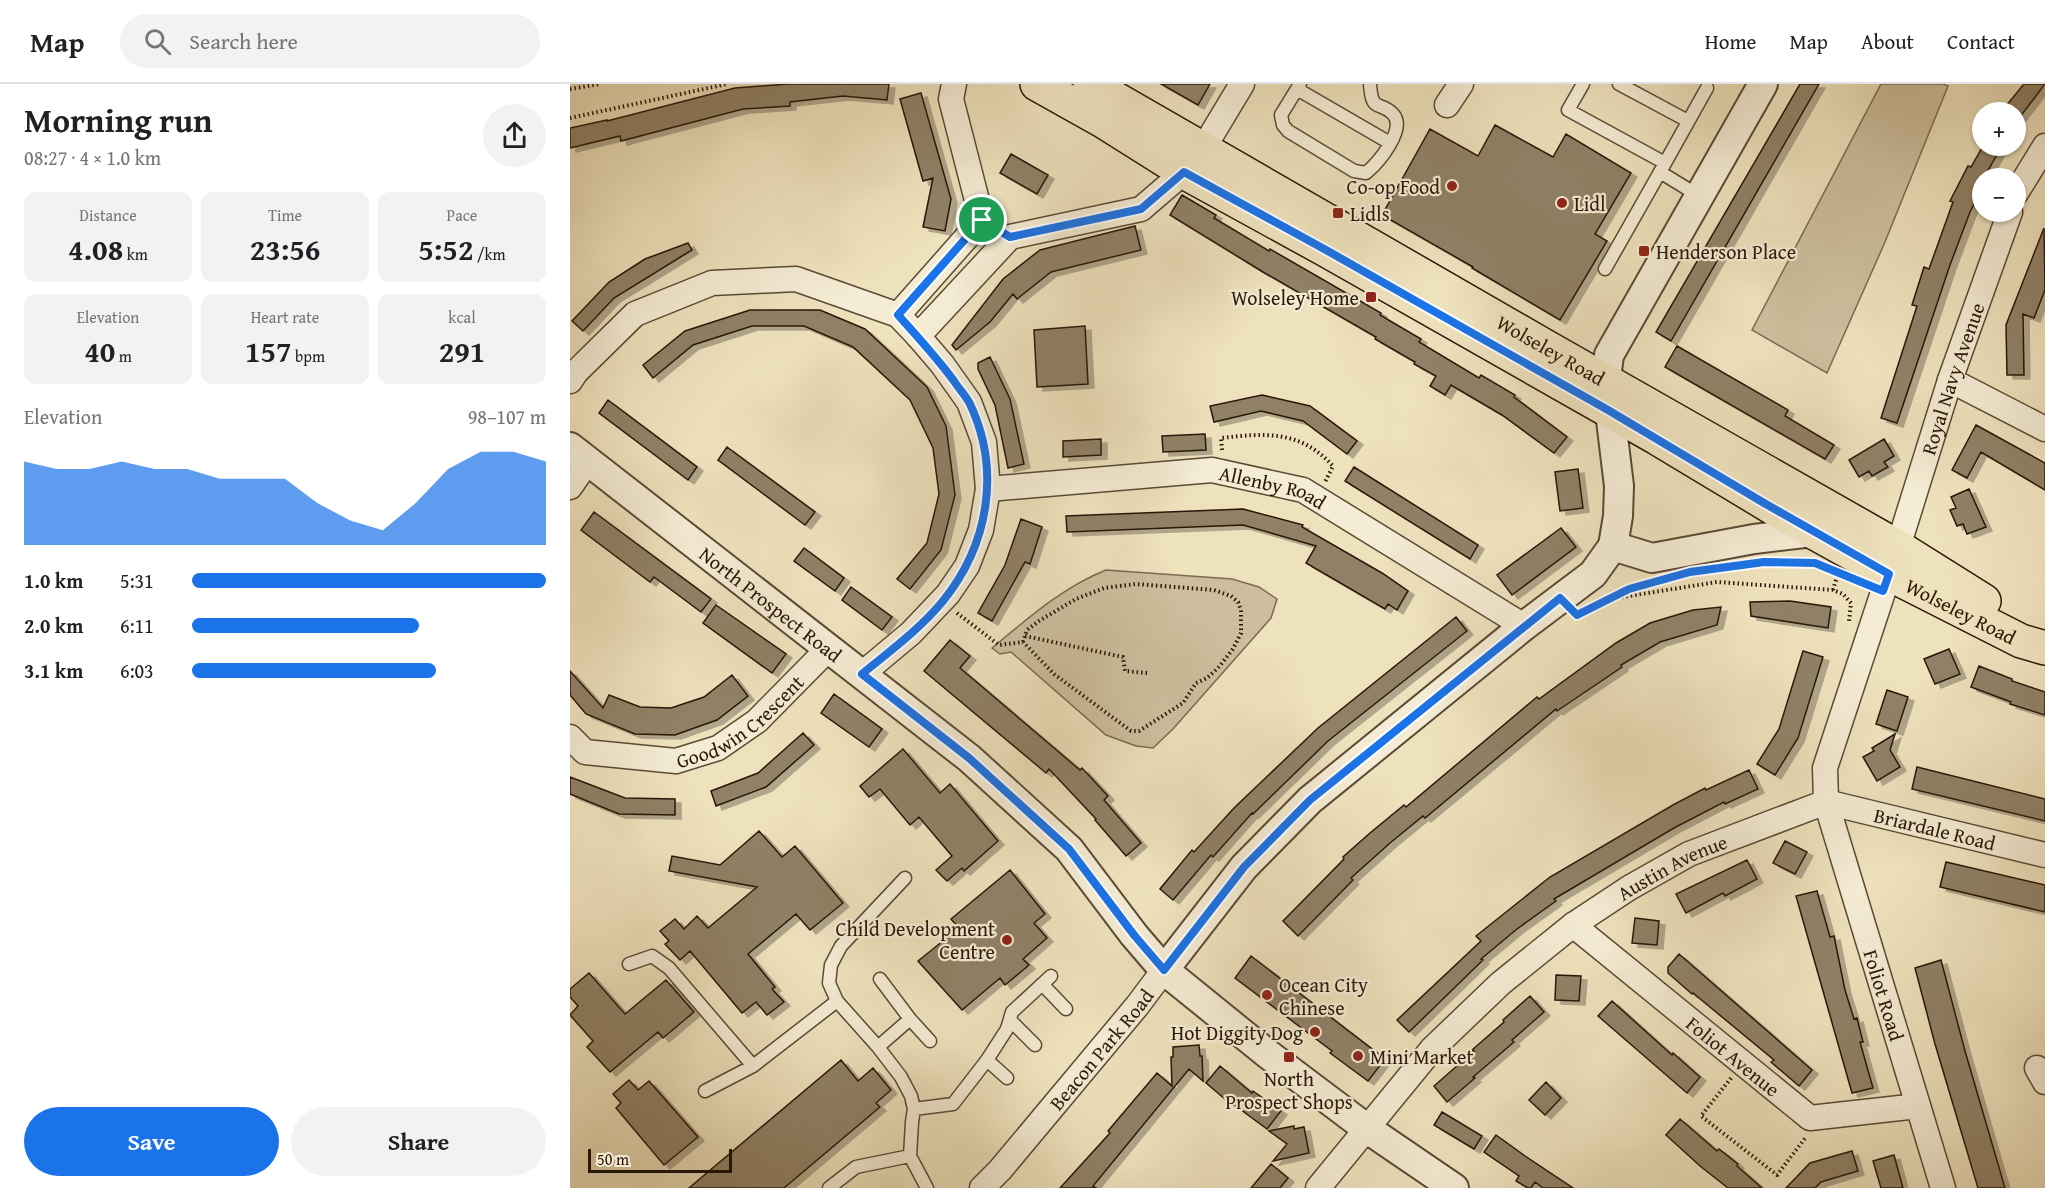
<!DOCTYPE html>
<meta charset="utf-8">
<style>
body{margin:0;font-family:"Gentium Book Plus",serif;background:#f2f2f2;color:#202124;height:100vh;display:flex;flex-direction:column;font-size:22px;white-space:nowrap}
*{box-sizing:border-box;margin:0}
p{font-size:20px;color:#757577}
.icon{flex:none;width:33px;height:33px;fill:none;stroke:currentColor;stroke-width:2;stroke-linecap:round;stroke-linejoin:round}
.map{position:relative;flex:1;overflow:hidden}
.sheet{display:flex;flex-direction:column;background:#fff;width:570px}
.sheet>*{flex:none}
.buttons{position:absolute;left:1402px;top:18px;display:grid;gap:12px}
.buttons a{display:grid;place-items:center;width:54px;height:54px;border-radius:50%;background:#fff;box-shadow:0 2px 4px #0004;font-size:30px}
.scale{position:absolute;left:18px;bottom:15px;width:144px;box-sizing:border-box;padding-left:6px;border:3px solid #2a1708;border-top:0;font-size:16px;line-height:21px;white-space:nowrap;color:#2a1708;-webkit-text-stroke:4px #f4ecd4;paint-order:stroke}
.pin{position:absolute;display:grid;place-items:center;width:51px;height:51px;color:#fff;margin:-26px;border:3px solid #fff;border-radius:50%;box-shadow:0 2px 6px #0007}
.round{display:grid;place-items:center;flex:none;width:63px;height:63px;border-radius:32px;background:#f2f2f2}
.headline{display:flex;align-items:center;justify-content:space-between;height:102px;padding:0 24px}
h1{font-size:33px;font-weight:700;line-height:45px}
.metrics{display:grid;grid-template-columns:repeat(3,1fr);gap:9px;height:102px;padding:6px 24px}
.metrics div{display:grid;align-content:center;border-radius:12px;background:#f2f2f2;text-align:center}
.metrics b{font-size:30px;font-weight:700}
.metrics small{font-size:16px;font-weight:400}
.metrics p{font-size:16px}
.chart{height:168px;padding:12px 24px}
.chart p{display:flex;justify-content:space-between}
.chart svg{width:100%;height:108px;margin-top:6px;fill:#1a73e8;opacity:.7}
.primary-button{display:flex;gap:12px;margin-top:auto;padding:12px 24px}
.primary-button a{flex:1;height:69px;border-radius:36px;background:#1a73e8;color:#fff;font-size:24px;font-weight:700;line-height:69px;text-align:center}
.primary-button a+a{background:#f2f2f2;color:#202124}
ul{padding:0 24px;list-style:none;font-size:20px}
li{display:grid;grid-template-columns:96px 72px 1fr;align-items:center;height:45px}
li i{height:15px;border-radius:8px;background:#1a73e8}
header{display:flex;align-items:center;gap:36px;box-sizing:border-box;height:84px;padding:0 30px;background:#fff;border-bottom:2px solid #e0e0e0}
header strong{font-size:28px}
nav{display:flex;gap:33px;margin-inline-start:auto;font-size:21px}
.search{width:420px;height:54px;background:#f2f2f2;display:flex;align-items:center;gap:15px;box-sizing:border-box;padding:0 21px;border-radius:33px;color:#757577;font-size:22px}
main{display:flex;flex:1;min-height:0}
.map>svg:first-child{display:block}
.green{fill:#cdbf9e;stroke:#7c6b53;stroke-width:1.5}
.building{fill:#908166;stroke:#2a1708;stroke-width:1.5;filter:url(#shadow)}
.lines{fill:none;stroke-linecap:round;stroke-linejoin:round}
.service-casing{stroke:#5b4a35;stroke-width:15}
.minor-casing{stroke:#5b4a35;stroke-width:27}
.tertiary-casing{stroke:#5b4a35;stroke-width:32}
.primary-casing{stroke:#2a1708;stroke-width:36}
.path{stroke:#2a1708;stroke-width:4;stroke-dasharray:1.5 3;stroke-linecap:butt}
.service{stroke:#f4ecd4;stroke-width:12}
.minor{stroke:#f4ecd4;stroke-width:24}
.tertiary{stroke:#f4ecd4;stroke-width:28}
.primary{stroke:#eee2bd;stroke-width:33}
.route-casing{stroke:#fff;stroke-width:12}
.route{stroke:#1a73e8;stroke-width:8}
.poi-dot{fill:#8f2418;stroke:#f4ecd4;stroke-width:2}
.labels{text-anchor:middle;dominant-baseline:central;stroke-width:4.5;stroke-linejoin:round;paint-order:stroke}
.poi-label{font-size:20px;fill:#2a1708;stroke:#f4ecd4;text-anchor:start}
.street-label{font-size:20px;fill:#2a1708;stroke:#f4ecd4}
</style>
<header>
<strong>Map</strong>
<div class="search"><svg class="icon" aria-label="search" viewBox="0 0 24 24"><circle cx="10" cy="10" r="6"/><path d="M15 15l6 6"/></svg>Search here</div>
<nav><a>Home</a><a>Map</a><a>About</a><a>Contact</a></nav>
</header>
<main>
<section class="sheet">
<div class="headline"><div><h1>Morning run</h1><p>08:27 · 4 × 1.0 km</p></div><a class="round"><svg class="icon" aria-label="share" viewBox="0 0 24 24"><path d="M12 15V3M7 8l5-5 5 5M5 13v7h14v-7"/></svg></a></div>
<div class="metrics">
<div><p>Distance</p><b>4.08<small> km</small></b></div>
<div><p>Time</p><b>23:56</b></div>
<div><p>Pace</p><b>5:52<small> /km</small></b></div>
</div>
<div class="metrics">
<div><p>Elevation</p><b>40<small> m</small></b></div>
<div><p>Heart rate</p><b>157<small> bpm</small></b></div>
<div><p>kcal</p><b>291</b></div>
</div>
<div class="chart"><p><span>Elevation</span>98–107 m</p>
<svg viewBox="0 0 160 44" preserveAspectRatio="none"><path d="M0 44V10L10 13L20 13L30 10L40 13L50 13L60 17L70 17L80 17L90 27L100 34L110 38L120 27L130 13L140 6L150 6L160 10V44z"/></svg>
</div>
<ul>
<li><b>1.0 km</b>5:31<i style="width:100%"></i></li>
<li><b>2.0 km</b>6:11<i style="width:64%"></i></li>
<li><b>3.1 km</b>6:03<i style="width:69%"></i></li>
</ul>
<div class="primary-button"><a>Save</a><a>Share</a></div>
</section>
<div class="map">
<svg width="1475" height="1104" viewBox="0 0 1475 1104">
<defs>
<filter id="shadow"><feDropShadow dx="6" dy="4" stdDeviation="0" flood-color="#0004"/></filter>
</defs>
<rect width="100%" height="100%" fill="#eee2bd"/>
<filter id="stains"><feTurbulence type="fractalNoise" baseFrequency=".00333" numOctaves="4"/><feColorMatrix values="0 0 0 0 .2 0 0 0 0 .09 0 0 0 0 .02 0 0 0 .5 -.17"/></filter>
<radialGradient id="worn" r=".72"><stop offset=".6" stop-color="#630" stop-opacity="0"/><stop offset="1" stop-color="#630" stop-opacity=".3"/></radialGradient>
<path class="green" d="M 1311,0 L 1373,0 L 1378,2 L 1315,158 L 1257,289 L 1182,246 Z
M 536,486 L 662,495 L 689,503 L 707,515 L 701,534 L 603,645 L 583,664 L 566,662 L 536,651 L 441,568 L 430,570 L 422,564 C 457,535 493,503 536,486 Z"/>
<path class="building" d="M 218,0 L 319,0 L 317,16 L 273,12 L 220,18 L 220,22 L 173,25 L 51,57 L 50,52 L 0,64 L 0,44 L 37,36 L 37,37 L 165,4 Z
M 591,0 L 640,0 L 628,21 Z
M 1230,0 L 1249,0 L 1101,257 L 1086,248 Z
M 1454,0 L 1475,0 L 1450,33 L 1436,22 Z
M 351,9 L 381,115 L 375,147 L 353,143 L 363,94 L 353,97 L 330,15 Z
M 925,41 L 983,73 L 996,50 L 1061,89 L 1025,150 L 1037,157 L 990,236 L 902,184 L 903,183 L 812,131 L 860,45 L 908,72 Z
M 1413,62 L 1432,62 L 1416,90 L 1419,92 L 1417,94 L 1413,94 L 1413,103 L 1400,128 L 1380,181 L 1327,339 L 1311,334 L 1347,222 L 1342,221 L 1354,183 L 1359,185 L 1383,118 L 1380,117 L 1398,82 L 1401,83 Z
M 441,70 L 478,91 L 467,110 L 430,89 Z
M 612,111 L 646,131 L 644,134 L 699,167 L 700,165 L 811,229 L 810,231 L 851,255 L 849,258 L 909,294 L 911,291 L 945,311 L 944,313 L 997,353 L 984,369 L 932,331 L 881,301 L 875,311 L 860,302 L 866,292 L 844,280 L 845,278 L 805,255 L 806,253 L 693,188 L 600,131 Z
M 565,142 L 571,166 L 481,188 L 447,215 L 443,210 L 420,238 L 386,266 L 382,261 L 433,195 L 470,166 Z
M 1474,144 L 1475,206 L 1464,234 L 1453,230 L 1454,291 L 1437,291 L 1436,241 Z
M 118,159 L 122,166 L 44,214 L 13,247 L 2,237 L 39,198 L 75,175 Z
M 180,226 L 250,226 L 295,245 L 357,303 L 376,342 L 385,411 L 371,466 L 340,505 L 327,495 L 357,459 L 369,410 L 363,364 L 340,316 L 283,263 L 234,242 L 182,242 L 123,261 L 83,294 L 73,281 L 115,247 Z
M 515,242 L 518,300 L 467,303 L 464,246 Z
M 1107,262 L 1218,326 L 1215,332 L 1264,361 L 1255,375 L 1095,283 Z
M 420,273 L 440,315 L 454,380 L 438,384 L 425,321 L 408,285 L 408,279 Z
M 692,311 L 740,322 L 787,357 L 777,370 L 733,337 L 691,327 L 644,338 L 640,322 Z
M 38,316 L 127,383 L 118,396 L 29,329 Z
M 1406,341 L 1475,379 L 1475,406 L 1411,368 L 1397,394 L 1382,386 Z
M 635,350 L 636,366 L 593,368 L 592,352 Z
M 531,355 L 531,371 L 493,373 L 493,357 Z
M 1314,355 L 1324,372 L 1314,378 L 1318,383 L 1302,392 L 1299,387 L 1289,393 L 1279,376 Z
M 157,363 L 245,428 L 235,441 L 148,376 Z
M 784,383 L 908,461 L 900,475 L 775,397 Z
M 1008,385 L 1013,424 L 990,427 L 985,388 Z
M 1399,405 L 1416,443 L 1397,450 L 1393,440 L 1387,442 L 1380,426 L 1386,424 L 1381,413 Z
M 673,425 L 733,441 L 732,443 L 812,489 L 838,507 L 827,526 L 818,520 L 815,525 L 736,479 L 746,462 L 673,441 L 497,448 L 496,432 Z
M 24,428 L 141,515 L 131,528 L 84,493 L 80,498 L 11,446 Z
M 451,435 L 472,443 L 460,480 L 455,478 L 422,537 L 408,529 L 435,481 Z
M 991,444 L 1006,463 L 942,511 L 927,491 Z
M 234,464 L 274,494 L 265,507 L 224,477 Z
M 281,503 L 322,533 L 312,546 L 272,516 Z
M 1220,517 L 1261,523 L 1258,544 L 1181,532 L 1180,518 Z
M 146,521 L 216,570 L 202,589 L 133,539 Z
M 1151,523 L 1147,541 L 1090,558 L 1051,581 L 1052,583 L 987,627 L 986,625 L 855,734 L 853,732 L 820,759 L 781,794 L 783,796 L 728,852 L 713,837 L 774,775 L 773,773 L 800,749 L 834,721 L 836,723 L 967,613 L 969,615 L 1046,559 L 1080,539 L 1123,526 Z
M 886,533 L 897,547 L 758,657 L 683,730 L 682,729 L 643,773 L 641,771 L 603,816 L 590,805 L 622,766 L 624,768 L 664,724 L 748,644 Z
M 380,556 L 400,572 L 390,584 L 510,686 L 512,684 L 538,712 L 534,716 L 571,759 L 556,772 L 525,736 L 526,735 L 479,685 L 476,689 L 354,587 Z
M 1379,565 L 1390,590 L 1365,600 L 1354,575 Z
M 1233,567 L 1253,573 L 1228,654 L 1205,691 L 1187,680 L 1209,645 Z
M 1409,582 L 1442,595 L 1442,597 L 1475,608 L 1475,631 L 1440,620 L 1441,618 L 1401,603 Z
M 0,587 L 33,624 L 39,611 L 70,623 L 101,624 L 134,613 L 162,591 L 178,612 L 147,636 L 130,642 L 105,651 L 65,650 L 16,630 L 0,611 Z
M 1317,606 L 1338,613 L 1327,647 L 1306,640 Z
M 264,610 L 312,645 L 299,663 L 251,629 Z
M 233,649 L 244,661 L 196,703 L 146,722 L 141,707 L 188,689 Z
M 1325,650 L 1320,666 L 1330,683 L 1307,697 L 1293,673 L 1304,667 L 1302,664 Z
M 333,665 L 370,709 L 380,700 L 428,757 L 394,787 L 392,784 L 377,797 L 366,786 L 382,772 L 349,733 L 340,741 L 310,705 L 299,713 L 290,702 Z
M 1347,683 L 1475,715 L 1475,737 L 1342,705 Z
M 1179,686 L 1188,705 L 1155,720 L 1154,718 L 1104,744 L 984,815 L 986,817 L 947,845 L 911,875 L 913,876 L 839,948 L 827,936 L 911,857 L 906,852 L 980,793 L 1103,721 L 1135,704 L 1136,706 Z
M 0,693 L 55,714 L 105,715 L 105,731 L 49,730 L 0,710 Z
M 189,747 L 212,773 L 225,762 L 273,819 L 240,846 L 226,830 L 178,870 L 205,903 L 202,905 L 214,918 L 197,931 L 186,918 L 172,929 L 120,867 L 110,876 L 95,860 L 99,857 L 90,847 L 105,835 L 114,845 L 127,832 L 138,844 L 187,803 L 99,787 L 102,772 L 150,781 Z
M 1215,757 L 1237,768 L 1225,790 L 1203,779 Z
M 1177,776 L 1187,795 L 1155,812 L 1153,809 L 1116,829 L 1106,810 Z
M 1376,778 L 1475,801 L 1475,828 L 1370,803 Z
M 440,786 L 475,830 L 464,839 L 477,854 L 453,875 L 459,881 L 435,901 L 430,894 L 392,926 L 348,877 L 389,844 L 381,835 Z
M 1247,807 L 1260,853 L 1264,852 L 1275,906 L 1284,935 L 1287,934 L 1293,958 L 1290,958 L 1303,1004 L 1282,1009 L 1226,812 Z
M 1065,834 L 1089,837 L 1087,861 L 1062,859 Z
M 1109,870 L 1242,986 L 1229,1002 L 1201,978 L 1204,976 L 1123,909 L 1122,910 L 1098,889 L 1098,883 Z
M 681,872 L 815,975 L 798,997 L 760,969 L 762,967 L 665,894 Z
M 1371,876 L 1395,967 L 1435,1104 L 1408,1104 L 1365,960 L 1345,884 Z
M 19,889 L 55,930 L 96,896 L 124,928 L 93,954 L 88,948 L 40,988 L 17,963 L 23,957 L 0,931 L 8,922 L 0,913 L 0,905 Z
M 986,891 L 1011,892 L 1009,917 L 985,916 Z
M 960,912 L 974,928 L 942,956 L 944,958 L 903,993 L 905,994 L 877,1018 L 864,1002 L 904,967 L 902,966 L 934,938 L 933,936 Z
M 1042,917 L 1102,971 L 1103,969 L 1130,993 L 1117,1009 L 1028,932 Z
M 629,961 L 630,972 L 632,972 L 633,997 L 619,985 L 523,1102 L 526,1104 L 490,1104 L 540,1049 L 538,1047 L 587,989 L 602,1002 L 601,973 L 603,973 L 603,963 Z
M 271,976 L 288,997 L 303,984 L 321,1006 L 306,1019 L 310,1023 L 214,1104 L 119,1104 Z
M 650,982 L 682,1009 L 683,1007 L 711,1027 L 697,1045 L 663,1020 L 662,1021 L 636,999 Z
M 59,996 L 68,1006 L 79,997 L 128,1053 L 94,1081 L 46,1024 L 51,1019 L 43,1010 Z
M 976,998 L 991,1014 L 975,1031 L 959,1016 Z
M 872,1028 L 912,1052 L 904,1065 L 864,1041 Z
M 1110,1035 L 1147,1067 L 1149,1065 L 1168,1080 L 1167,1082 L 1192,1104 L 1158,1104 L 1130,1082 L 1096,1051 Z
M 724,1042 L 724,1045 L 734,1043 L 739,1069 L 703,1077 L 717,1060 L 699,1047 Z
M 926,1051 L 955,1072 L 1003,1104 L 973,1104 L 965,1098 L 961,1104 L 958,1104 L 946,1097 L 949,1092 L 914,1068 Z
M 1282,1067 L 1288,1087 L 1251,1098 L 1245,1104 L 1216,1104 L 1240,1079 Z
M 1324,1071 L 1333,1104 L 1311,1104 L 1303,1077 Z
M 701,1080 L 718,1094 L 710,1104 L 681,1104 Z"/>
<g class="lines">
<g class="service-casing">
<path id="service" d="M 730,0 L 711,31 L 713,41 L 718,47 L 784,87 L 796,89 C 808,79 837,45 823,30 C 809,16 802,30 800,0
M 1013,0 L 998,26 L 1095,79
M 1049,0 L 1118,37
M 727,5 L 820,59
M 1129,112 L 1090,88 L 1137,4
M 1035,185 L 1090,88
M 335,794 L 271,862 L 261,881 L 259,899 L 267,917 L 308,963 L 331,993 L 341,1012 L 344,1025 L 342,1038 L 340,1072 L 357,1104
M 59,880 L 82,872 L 99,884 L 183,982
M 310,895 L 340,935
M 472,900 L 496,925
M 440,936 L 465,961
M 308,963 L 340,935 L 360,957
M 417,976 L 437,994
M 135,1007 L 183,982 L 267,917
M 344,1025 L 383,1020 L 417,976 L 437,945 L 442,928 L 481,892
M 259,1104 L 286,1083 L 340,1072"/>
</g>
<g class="minor-casing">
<g id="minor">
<path d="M 877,21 L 891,0"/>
<path d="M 1446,109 L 1475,62"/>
<path d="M 328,231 L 412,136 L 381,15 L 384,0"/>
<path d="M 348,252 L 440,153 L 571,125 L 614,88 L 633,65 L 672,0"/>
<path d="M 1380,296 L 1475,345"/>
<path d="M 0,297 L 6,288 L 65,230 L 142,199 L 226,195 L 328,231 L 348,252 L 372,280 L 399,318 L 414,358 L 418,405 L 411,446 L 397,482 L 378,510 L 341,549 L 292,590"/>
<path d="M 0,403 L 18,377"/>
<path id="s1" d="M 418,405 L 642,386 L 733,406 L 954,542"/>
<path id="s2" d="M 1328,463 L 1380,296 L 1440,128"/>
<path id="s3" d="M 1319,490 L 1255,684 L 1256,718 L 1373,1104"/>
<path id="s4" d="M 0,653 L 15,668 L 106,677 L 148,664 L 187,637 L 259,564"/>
<path id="s5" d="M 1256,718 L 1475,771"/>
<path id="s6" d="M 1003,841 L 1240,1034 L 1348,1022"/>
<path d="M 1467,984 L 1475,998"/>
<path id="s7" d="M 412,1104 L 430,1086 L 567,922 L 594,886"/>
<path id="s8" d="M 748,1104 L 862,965 L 931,899 L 1003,841 L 1059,804 L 1119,770 L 1256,718"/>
</g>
</g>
<g class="tertiary-casing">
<g id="tertiary">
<path id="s9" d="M 0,363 L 399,674 L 499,765 L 564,851 L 594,886 L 699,971 L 796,1044 L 884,1104"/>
<path d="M 1043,462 L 1082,474 L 1184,455 L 1243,448"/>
<path d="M 594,886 L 674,783 L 740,716 L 954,542 L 1023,490 L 1043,462 L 1048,432 L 1049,402 L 1036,295 L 1039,271 L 1193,0"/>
</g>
</g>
<g class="primary-casing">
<g id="primary">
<path id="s10" d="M 467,0 L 533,37 L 614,88 L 756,166 L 1087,354 L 1243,448 L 1319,490 L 1451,557 L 1475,564"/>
<path id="s11" d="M 520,0 L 973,261 L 1328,463 L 1414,517"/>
</g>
</g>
<path class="path" d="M 0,5 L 29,0
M 0,34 L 157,0
M 652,366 L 651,354 C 696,349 730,346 763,382 L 755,398
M 1202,478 L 1246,479
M 1263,506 L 1268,489
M 1042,513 L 1083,499
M 1034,516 L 1147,498 L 1263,506 L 1273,510 L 1281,519 L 1279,537
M 387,529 L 429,561 L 453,558 L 484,590 L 561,647 L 569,647 L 613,619 L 626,599 L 637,594 L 648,584 L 663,565 L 671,549 L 671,526 L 668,518 L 661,512 L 644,506 L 566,500 L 534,504 L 506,515 L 469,537 L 457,546 L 453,558
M 455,552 L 553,573 L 555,587 L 578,589
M 1161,994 L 1131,1032 L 1207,1091 L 1236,1053"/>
<use href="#service" class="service"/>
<use href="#minor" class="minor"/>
<use href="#tertiary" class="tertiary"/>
<use href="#primary" class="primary"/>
</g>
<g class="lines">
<g class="route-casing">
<path id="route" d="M 614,88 L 756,166 L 1038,326 L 1194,419 L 1319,490 L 1313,507 L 1245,479 L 1194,478 L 1120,488 L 1059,505 L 1007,531 L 990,514 L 740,716 L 674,783 L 594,886 L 564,851 L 499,765 L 399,674 L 292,590 C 320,567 350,545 373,517 C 419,460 431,386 400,320 C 396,312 389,305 384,297 C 367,274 348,253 328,231 L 412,136 L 440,153 L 571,125 Z"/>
</g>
<use href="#route" class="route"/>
</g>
<g class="poi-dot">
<circle cx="882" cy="102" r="6"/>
<circle cx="992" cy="119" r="6"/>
<rect x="762" y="123" width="12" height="12" rx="3"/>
<rect x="1068" y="161" width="12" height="12" rx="3"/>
<rect x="795" y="207" width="12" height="12" rx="3"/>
<circle cx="437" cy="856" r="6"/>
<circle cx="697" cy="911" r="6"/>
<circle cx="745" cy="948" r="6"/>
<circle cx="788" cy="972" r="6"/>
<rect x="713" y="967" width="12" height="12" rx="3"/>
</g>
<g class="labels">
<g class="poi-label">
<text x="870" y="102" text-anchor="end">Co-op Food</text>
<text x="1004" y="119">Lidl</text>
<text x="780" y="129">Lidls</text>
<text x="1086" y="167">Henderson Place</text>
<text x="789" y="213" text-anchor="end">Wolseley Home</text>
<text x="425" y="844" text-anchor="end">Child Development<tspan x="425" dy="23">Centre</tspan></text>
<text x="709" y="900">Ocean City<tspan x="709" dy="23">Chinese</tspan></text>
<text x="733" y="948" text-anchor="end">Hot Diggity Dog</text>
<text x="800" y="972">Mini Market</text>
<text x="719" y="994" text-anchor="middle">North<tspan x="719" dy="23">Prospect Shops</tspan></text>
</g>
<g class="street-label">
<text stroke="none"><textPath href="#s11" startOffset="532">Wolseley Road</textPath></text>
<text stroke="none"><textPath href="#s2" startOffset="177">Royal Navy Avenue</textPath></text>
<text stroke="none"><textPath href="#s1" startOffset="288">Allenby Road</textPath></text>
<text stroke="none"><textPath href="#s9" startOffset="255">North Prospect Road</textPath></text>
<text stroke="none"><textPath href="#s10" startOffset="1064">Wolseley Road</textPath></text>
<text stroke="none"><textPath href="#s4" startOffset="189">Goodwin Crescent</textPath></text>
<text stroke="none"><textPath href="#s5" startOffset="112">Briardale Road</textPath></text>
<text stroke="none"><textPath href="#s8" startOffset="483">Austin Avenue</textPath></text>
<text stroke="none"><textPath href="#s3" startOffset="440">Foliot Road</textPath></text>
<text stroke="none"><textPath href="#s7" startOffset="183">Beacon Park Road</textPath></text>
<text stroke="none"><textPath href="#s6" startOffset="207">Foliot Avenue</textPath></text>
</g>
</g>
<rect width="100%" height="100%" filter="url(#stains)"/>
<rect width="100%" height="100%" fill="url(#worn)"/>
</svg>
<div class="buttons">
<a>+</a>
<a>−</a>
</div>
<div class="scale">50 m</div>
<div class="pin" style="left:412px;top:136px;background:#1e9e55"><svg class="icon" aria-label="arrive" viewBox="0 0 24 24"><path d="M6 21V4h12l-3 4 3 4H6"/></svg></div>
</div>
</main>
